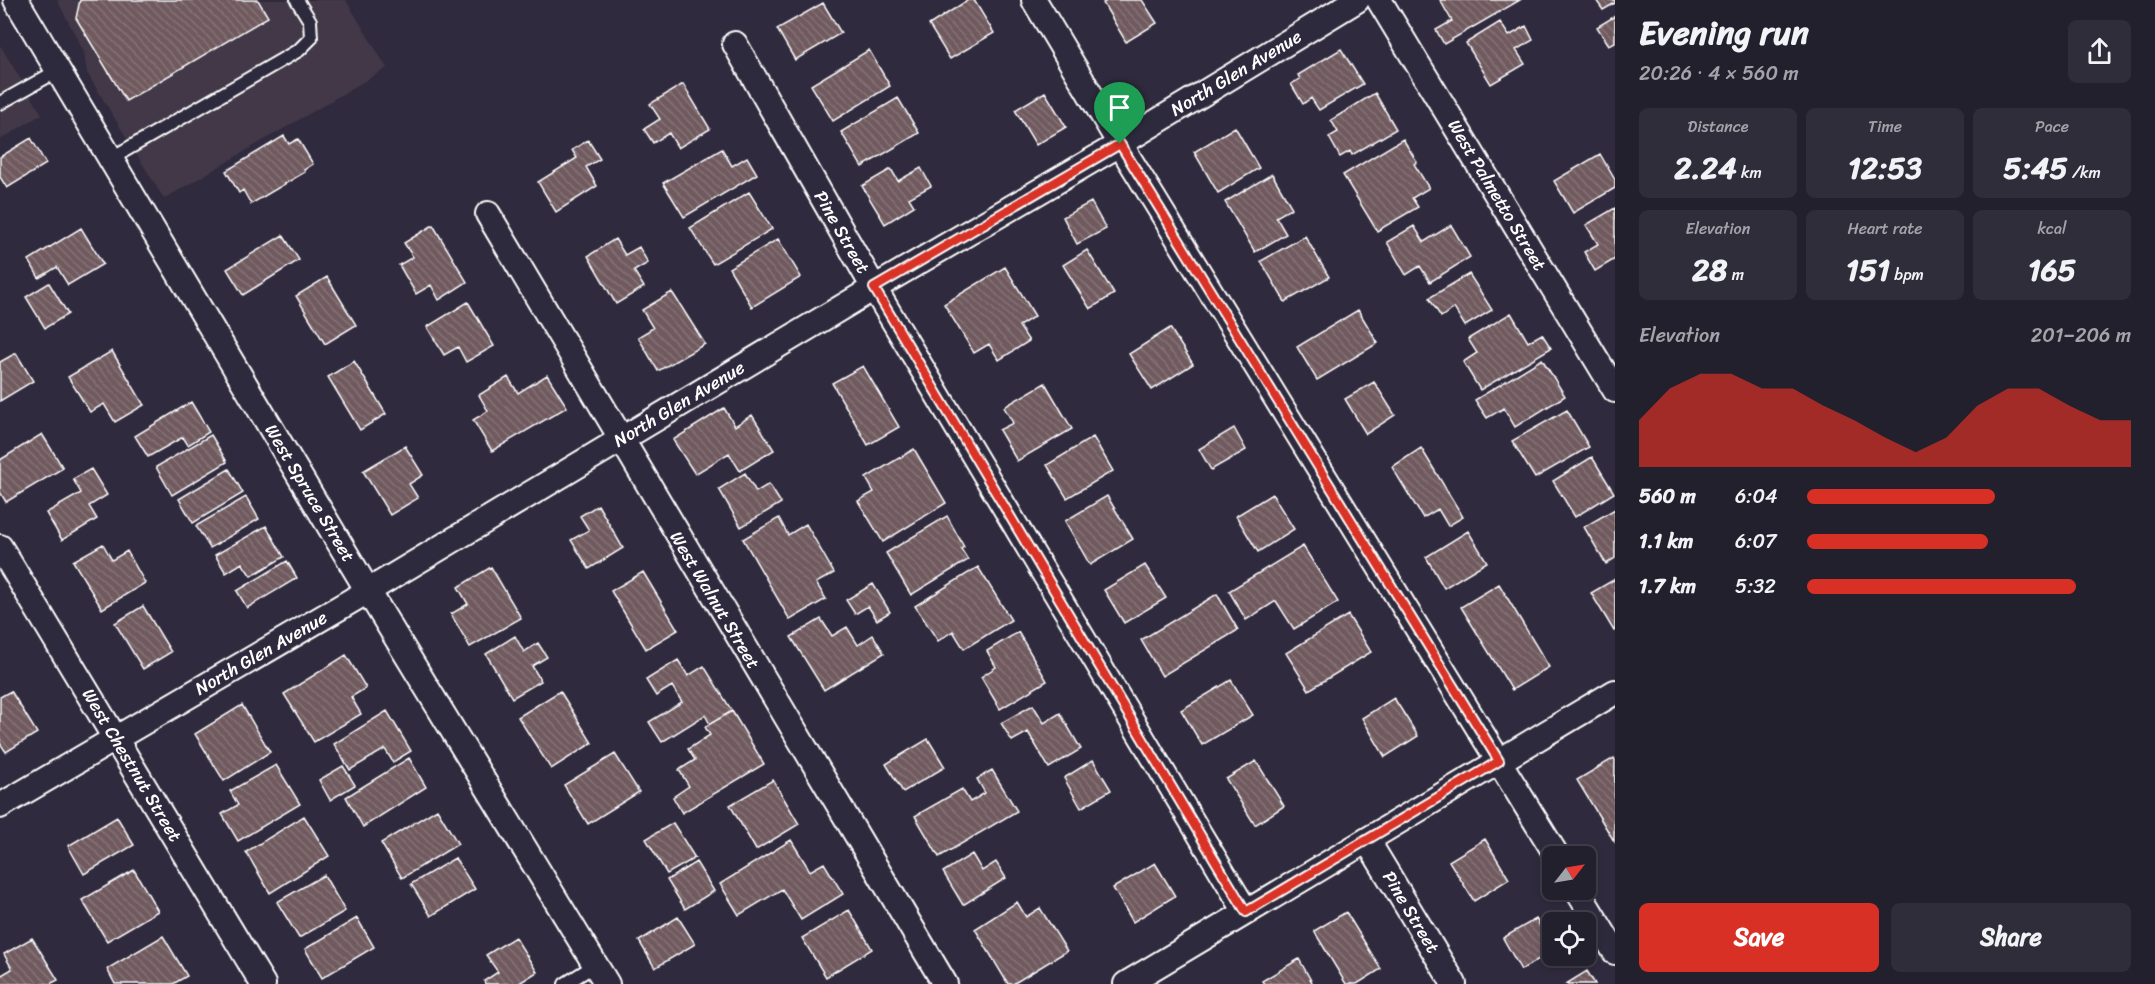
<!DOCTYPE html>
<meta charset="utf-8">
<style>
body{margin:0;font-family:Sriracha,sans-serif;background:#2f2d3a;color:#f1f3f6;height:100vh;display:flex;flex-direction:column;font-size:22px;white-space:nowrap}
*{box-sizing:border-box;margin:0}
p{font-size:20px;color:#a3a3aa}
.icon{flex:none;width:33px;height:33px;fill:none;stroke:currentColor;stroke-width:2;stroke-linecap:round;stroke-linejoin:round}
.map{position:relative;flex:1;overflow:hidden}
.details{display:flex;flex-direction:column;background:#23202e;width:540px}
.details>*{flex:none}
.needle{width:39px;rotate:59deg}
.tools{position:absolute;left:1542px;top:846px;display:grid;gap:12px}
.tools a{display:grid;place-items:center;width:54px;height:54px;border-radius:9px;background:#23202e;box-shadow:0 3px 9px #0003,0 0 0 2px #403e4a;font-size:30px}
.pin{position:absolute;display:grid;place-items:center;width:51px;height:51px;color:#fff;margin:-62px -26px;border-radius:50% 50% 50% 0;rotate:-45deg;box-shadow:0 0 6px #0007}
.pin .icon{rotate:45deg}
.round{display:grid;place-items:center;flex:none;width:63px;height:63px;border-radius:9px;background:#2f2d3a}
.overview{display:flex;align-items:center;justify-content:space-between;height:102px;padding:0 24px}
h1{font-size:33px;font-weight:800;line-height:45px}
.metrics{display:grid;grid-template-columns:repeat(3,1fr);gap:9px;height:102px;padding:6px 24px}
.metrics div{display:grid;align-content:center;border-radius:9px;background:#2f2d3a;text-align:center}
.metrics b{font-size:30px;font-weight:800}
.metrics small{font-size:16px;font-weight:400}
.metrics p{font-size:16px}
.chart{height:168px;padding:12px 24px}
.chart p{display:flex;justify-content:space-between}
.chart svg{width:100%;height:108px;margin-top:6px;fill:#d93025;opacity:.7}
.primary-button{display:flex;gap:12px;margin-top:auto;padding:12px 24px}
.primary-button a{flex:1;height:69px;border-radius:9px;background:#d93025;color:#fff;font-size:24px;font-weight:800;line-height:69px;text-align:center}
.primary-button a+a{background:#2f2d3a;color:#f1f3f6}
ul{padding:0 24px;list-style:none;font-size:20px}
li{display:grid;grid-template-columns:96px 72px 1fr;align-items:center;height:45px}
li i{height:15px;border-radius:8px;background:#d93025}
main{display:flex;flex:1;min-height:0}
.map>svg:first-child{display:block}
.built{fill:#423847}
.building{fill:url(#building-back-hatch);stroke:#fff;stroke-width:1.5}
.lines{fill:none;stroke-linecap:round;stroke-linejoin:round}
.lane-casing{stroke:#fff;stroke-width:16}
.street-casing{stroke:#fff;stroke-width:28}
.lane{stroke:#2f2a3d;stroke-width:12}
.street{stroke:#2f2a3d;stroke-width:24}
.route-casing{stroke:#fff;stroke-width:12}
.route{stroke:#d93025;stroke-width:8}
.labels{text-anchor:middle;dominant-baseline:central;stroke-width:4.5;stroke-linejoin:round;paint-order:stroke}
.street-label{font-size:18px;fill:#fff;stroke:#2f2a3d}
</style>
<main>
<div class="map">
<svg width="1615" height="984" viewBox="0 0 1615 984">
<defs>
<pattern id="building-back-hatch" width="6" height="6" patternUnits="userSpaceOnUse" patternTransform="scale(1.5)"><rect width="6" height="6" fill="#6f5a5e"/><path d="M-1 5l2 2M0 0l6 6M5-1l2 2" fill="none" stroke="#857376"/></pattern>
</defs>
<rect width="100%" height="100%" fill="#2f2a3d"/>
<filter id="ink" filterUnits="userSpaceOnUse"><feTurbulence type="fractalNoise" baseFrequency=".0167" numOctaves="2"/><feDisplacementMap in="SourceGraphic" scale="12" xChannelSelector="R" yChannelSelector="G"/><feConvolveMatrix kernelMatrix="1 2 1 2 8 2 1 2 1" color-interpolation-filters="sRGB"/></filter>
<g filter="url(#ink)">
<path class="built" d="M 57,0 L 346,0 L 387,68 L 164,199 L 87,73 L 84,52 Z
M 0,45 L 42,114 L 0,140 Z"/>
<path class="building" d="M 80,0 L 258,0 L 268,17 L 126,101 L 76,18 Z
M 968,0 L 974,0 L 994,33 L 950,59 L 929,25 Z
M 1108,0 L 1142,0 L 1157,23 L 1126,42 L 1103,3 Z
M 1440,0 L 1520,0 L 1444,44 L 1436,30 L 1452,21 Z
M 1596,0 L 1615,0 L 1615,3 L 1603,10 Z
M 823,3 L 841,33 L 795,60 L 777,29 Z
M 1615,16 L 1615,42 L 1609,45 L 1597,27 Z
M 1500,22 L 1509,36 L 1526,26 L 1533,40 L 1516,50 L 1525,64 L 1491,84 L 1466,43 Z
M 1341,49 L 1363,84 L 1319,110 L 1311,98 L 1303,104 L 1291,84 L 1300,79 L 1298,75 Z
M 869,50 L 890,86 L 833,121 L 811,85 Z
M 683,84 L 710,129 L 678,148 L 669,133 L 653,143 L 644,129 L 660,119 L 650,104 Z
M 1045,92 L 1066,127 L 1036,145 L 1015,110 Z
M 1375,93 L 1396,129 L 1352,155 L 1350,151 L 1340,157 L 1329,137 L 1338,132 L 1331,120 Z
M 898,98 L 919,133 L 862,167 L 841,132 Z
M 1235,127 L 1259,168 L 1218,193 L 1194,152 Z
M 284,136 L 289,144 L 298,139 L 313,164 L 304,170 L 305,172 L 251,204 L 243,190 L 239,193 L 226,171 Z
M 31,138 L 46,164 L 7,188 L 0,177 L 0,157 Z
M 1403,139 L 1417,162 L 1414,164 L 1429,188 L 1412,198 L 1418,207 L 1377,231 L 1343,175 Z
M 588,140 L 600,159 L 586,167 L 597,186 L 556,212 L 538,182 L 577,158 L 572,150 Z
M 722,149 L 732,166 L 747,157 L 757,174 L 684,217 L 663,183 Z
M 1600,154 L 1615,180 L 1615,188 L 1573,213 L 1554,181 Z
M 921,168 L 931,186 L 909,198 L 914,206 L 885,224 L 862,186 L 891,169 L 898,181 Z
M 1272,174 L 1292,208 L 1276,217 L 1286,234 L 1255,252 L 1225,202 Z
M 749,192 L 772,229 L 713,264 L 690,228 Z
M 1091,202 L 1106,229 L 1077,244 L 1063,217 Z
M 1615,208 L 1615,259 L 1595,271 L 1584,252 L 1598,244 L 1586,225 Z
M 433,225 L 467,282 L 439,300 L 431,285 L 416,294 L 399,265 L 413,257 L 404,243 Z
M 1451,225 L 1470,257 L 1430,282 L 1420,266 L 1406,275 L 1387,242 L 1414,226 L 1424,242 Z
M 81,228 L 103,264 L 68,285 L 57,267 L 39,278 L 29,260 Z
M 283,235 L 299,260 L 243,295 L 227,269 Z
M 1305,236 L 1329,277 L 1285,302 L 1261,261 Z
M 615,239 L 625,255 L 639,247 L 648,263 L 634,271 L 644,287 L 616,304 L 588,256 Z
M 778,239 L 801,277 L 752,307 L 729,268 Z
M 1087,250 L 1114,294 L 1090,309 L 1063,265 Z
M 1005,267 L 1035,316 L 1019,326 L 1029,341 L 999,360 L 989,344 L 974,353 L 944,304 Z
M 1469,274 L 1492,310 L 1465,326 L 1454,308 L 1441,317 L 1429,298 Z
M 327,277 L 356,325 L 325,344 L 296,296 Z
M 49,283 L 68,314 L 45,328 L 26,297 Z
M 672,292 L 705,344 L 658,371 L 638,337 L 653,328 L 642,310 Z
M 468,302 L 494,346 L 466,362 L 458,347 L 444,355 L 427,327 Z
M 1358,310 L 1378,343 L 1317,380 L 1297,347 Z
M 1511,313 L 1528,342 L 1542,334 L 1551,348 L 1480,390 L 1463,362 L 1477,353 L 1468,339 Z
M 1170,328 L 1193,364 L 1152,390 L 1129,354 Z
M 112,351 L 144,405 L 115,422 L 104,404 L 90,412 L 68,377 Z
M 16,353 L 33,381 L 0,401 L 0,362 Z
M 1542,359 L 1565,396 L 1515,427 L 1504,408 L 1487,418 L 1475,400 Z
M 354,361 L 386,414 L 360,430 L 328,377 Z
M 863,366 L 899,427 L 868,445 L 832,383 Z
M 547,375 L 567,407 L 492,451 L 473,420 L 488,411 L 479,395 L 508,377 L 518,393 Z
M 1374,382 L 1395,415 L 1366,434 L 1345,399 Z
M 1045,383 L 1072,429 L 1017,461 L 999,430 L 1013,423 L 1004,407 Z
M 191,402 L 209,432 L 188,445 L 183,437 L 148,457 L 135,436 Z
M 724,408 L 735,426 L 752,415 L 774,450 L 740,471 L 729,453 L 695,474 L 673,440 Z
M 1567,410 L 1589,447 L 1535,478 L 1512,441 Z
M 1234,428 L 1246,450 L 1211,470 L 1199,449 Z
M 42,434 L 63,468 L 6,502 L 0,492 L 0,460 Z
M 211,435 L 227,462 L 172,495 L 156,467 Z
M 1093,437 L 1113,471 L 1067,498 L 1047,465 Z
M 405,446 L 423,475 L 409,484 L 418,498 L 390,515 L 363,471 Z
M 1421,448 L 1463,517 L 1448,526 L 1438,509 L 1423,518 L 1392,467 Z
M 914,449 L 946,503 L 883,542 L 858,501 L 874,492 L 866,478 Z
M 1592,457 L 1614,493 L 1575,517 L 1553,481 Z
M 91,469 L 107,495 L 89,506 L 97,519 L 62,540 L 46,513 L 81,493 L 73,479 Z
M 229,469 L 243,493 L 193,523 L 179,499 Z
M 745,473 L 756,492 L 769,484 L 781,503 L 741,527 L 719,489 Z
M 1272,494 L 1294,529 L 1258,552 L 1236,516 Z
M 1107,496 L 1133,539 L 1090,565 L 1065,521 Z
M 246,497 L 259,519 L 210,548 L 196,526 Z
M 598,505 L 623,548 L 589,569 L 571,540 L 589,530 L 580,516 Z
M 1615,509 L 1615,558 L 1606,564 L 1584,527 Z
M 947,516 L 964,547 L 961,549 L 968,560 L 911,595 L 886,553 Z
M 779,518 L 788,535 L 806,524 L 834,573 L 816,583 L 826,599 L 790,620 L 743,539 Z
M 266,526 L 284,557 L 251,576 L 242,563 L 226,573 L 215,555 Z
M 1468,531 L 1487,562 L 1444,588 L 1426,557 Z
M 103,544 L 112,560 L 127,551 L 145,583 L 102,609 L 73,561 Z
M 1303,546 L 1338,602 L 1294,629 L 1276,601 L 1246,620 L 1229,591 Z
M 287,561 L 297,578 L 247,608 L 237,591 Z
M 1145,565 L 1166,598 L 1124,623 L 1104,590 Z
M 491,567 L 521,618 L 470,647 L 451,614 L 468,604 L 458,587 Z
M 978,567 L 1011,620 L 964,649 L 953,631 L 938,641 L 915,606 Z
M 643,572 L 678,630 L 646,649 L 611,591 Z
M 1615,579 L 1615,630 L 1614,631 L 1591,593 Z
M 873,584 L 890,612 L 877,620 L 868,606 L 855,614 L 846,600 Z
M 1499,584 L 1549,667 L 1512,690 L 1461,607 Z
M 1217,594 L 1238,630 L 1162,676 L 1141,640 Z
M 143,606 L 171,652 L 143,669 L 115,623 Z
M 1348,615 L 1371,652 L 1309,690 L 1286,653 Z
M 821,619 L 832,636 L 847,627 L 858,645 L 873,635 L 884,653 L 824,690 L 791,637 Z
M 1018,632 L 1047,681 L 1000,709 L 981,677 L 996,667 L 987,651 Z
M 515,636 L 524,652 L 538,643 L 547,657 L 532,666 L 541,681 L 512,698 L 486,654 Z
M 346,655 L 366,688 L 351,697 L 361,714 L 314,742 L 284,694 Z
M 678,660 L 688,676 L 704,666 L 732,711 L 710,724 L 705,715 L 662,742 L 649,722 L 682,702 L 672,686 L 656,696 L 646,680 Z
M 1231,680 L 1253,715 L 1202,745 L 1181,710 Z
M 11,691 L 37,733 L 6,752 L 0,743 L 0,697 Z
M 560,691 L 592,743 L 551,769 L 518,717 Z
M 1394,698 L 1418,736 L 1385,757 L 1362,718 Z
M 242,705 L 270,752 L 224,781 L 195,734 Z
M 1033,705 L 1044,723 L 1060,713 L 1081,749 L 1049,768 L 1028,732 L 1012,741 L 1001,723 Z
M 387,711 L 411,751 L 393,762 L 385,749 L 350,770 L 334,744 Z
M 732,711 L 764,764 L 682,813 L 673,797 L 689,786 L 679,770 L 695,760 L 688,749 L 710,735 L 705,727 Z
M 928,739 L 945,767 L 903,792 L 886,764 Z
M 615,754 L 639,792 L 588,824 L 564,785 Z
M 409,758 L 426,787 L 363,827 L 346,797 Z
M 1614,758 L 1615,760 L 1614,841 L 1577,780 Z
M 1093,760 L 1111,790 L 1081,808 L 1064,778 Z
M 1256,761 L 1284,806 L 1255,825 L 1226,779 Z
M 276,765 L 300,804 L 238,841 L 222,814 L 238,805 L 230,791 Z
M 343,766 L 355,785 L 330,800 L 319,780 Z
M 992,770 L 1017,811 L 939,857 L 915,816 L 962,789 L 970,802 L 985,793 L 977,779 Z
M 773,780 L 799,824 L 756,850 L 730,805 Z
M 437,809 L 458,844 L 402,878 L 381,843 Z
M 304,816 L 329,856 L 270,893 L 246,852 Z
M 117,817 L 134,845 L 84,874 L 68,846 Z
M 673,823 L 695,858 L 667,874 L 646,839 Z
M 1485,839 L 1509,879 L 1474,901 L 1449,861 Z
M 791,840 L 810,871 L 824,863 L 843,894 L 801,920 L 782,889 L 739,915 L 720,884 Z
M 972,854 L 982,871 L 996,862 L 1006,878 L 963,905 L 943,872 Z
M 455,858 L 475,889 L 431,916 L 411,884 Z
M 696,862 L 714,891 L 685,909 L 667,880 Z
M 1155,863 L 1175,896 L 1133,922 L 1113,888 Z
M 134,870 L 158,911 L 107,941 L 82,900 Z
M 324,875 L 345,911 L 299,938 L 277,902 Z
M 1017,902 L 1026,917 L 1040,908 L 1067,951 L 1013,984 L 1008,984 L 975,929 Z
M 849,910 L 872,949 L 826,977 L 802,938 Z
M 1346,912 L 1381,969 L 1357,984 L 1346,984 L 1314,931 Z
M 678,917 L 695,944 L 655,968 L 639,941 Z
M 357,918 L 374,947 L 322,978 L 305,949 Z
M 1536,919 L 1552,945 L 1552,951 L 1521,970 L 1503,938 Z
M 163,936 L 187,976 L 173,984 L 115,984 L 107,969 Z
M 515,937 L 537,972 L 518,984 L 485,984 L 484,981 L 498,972 L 486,955 Z
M 32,938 L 58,980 L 50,984 L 0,984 L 0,976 L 12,969 L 4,954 Z
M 1299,959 L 1313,984 L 1264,984 L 1262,981 Z
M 1587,971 L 1595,984 L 1566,984 Z"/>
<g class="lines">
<g class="lane-casing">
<path id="lane" d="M 0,103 L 57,71
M 110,159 L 299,50 L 311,38 L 310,21 L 297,0
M 565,984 L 595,965"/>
</g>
<g class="street-casing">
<path id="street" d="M 16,0 L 368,591 L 607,984
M 1034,0 L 1120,144 L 1557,856
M 1379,0 L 1615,390
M 735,44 L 874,288 L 1246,912
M 488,214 L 945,984
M 0,547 L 263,984
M 0,806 L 368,591 L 874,288 L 1120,144 L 1357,0
M 1367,840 L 1454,984
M 1577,890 L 1615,952
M 1126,984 L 1615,692"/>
</g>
<use href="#lane" class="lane"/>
<use href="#street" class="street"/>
</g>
</g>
<g class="lines" filter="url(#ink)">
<g class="route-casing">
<path id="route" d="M 1120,144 L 1499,761 L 1246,912 L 874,288 Z"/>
</g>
<use href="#route" class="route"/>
</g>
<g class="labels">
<g class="street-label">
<text transform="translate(1236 73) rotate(-31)">North Glen Avenue</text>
<text transform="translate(1497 195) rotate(59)">West Palmetto Street</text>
<text transform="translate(842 232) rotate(60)">Pine Street</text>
<text transform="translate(679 404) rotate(-31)">North Glen Avenue</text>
<text transform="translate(310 493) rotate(59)">West Spruce Street</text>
<text transform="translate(715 600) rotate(59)">West Walnut Street</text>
<text transform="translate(261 653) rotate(-30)">North Glen Avenue</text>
<text transform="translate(132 765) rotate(59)">West Chestnut Street</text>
<text transform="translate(1411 912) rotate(59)">Pine Street</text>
</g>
</g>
</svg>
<div class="tools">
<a><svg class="needle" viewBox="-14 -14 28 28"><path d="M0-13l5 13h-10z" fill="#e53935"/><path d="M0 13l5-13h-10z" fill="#a3a3aa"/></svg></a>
<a><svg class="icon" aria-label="locate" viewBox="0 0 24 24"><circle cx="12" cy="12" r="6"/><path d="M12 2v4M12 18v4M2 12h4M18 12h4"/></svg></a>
</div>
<div class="pin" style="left:1120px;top:144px;background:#1e9e55"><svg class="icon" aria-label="arrive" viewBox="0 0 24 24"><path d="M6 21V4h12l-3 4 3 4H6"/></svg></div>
</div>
<section class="details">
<div class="overview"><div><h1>Evening run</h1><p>20:26 · 4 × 560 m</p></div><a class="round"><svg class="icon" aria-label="share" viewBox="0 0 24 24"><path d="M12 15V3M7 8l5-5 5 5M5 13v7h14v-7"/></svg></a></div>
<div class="metrics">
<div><p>Distance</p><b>2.24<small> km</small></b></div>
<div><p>Time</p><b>12:53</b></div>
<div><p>Pace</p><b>5:45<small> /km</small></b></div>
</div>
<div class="metrics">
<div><p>Elevation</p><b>28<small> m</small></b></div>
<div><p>Heart rate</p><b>151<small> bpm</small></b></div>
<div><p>kcal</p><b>165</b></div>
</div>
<div class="chart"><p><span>Elevation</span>201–206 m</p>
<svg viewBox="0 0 160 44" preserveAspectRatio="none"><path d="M0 44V25L10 12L20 6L30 6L40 12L50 12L60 19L70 25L80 32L90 38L100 32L110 19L120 12L130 12L140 19L150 25L160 25V44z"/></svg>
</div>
<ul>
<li><b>560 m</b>6:04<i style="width:58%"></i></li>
<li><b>1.1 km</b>6:07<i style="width:56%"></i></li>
<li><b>1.7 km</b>5:32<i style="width:83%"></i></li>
</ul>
<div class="primary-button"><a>Save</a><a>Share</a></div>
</section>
</main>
